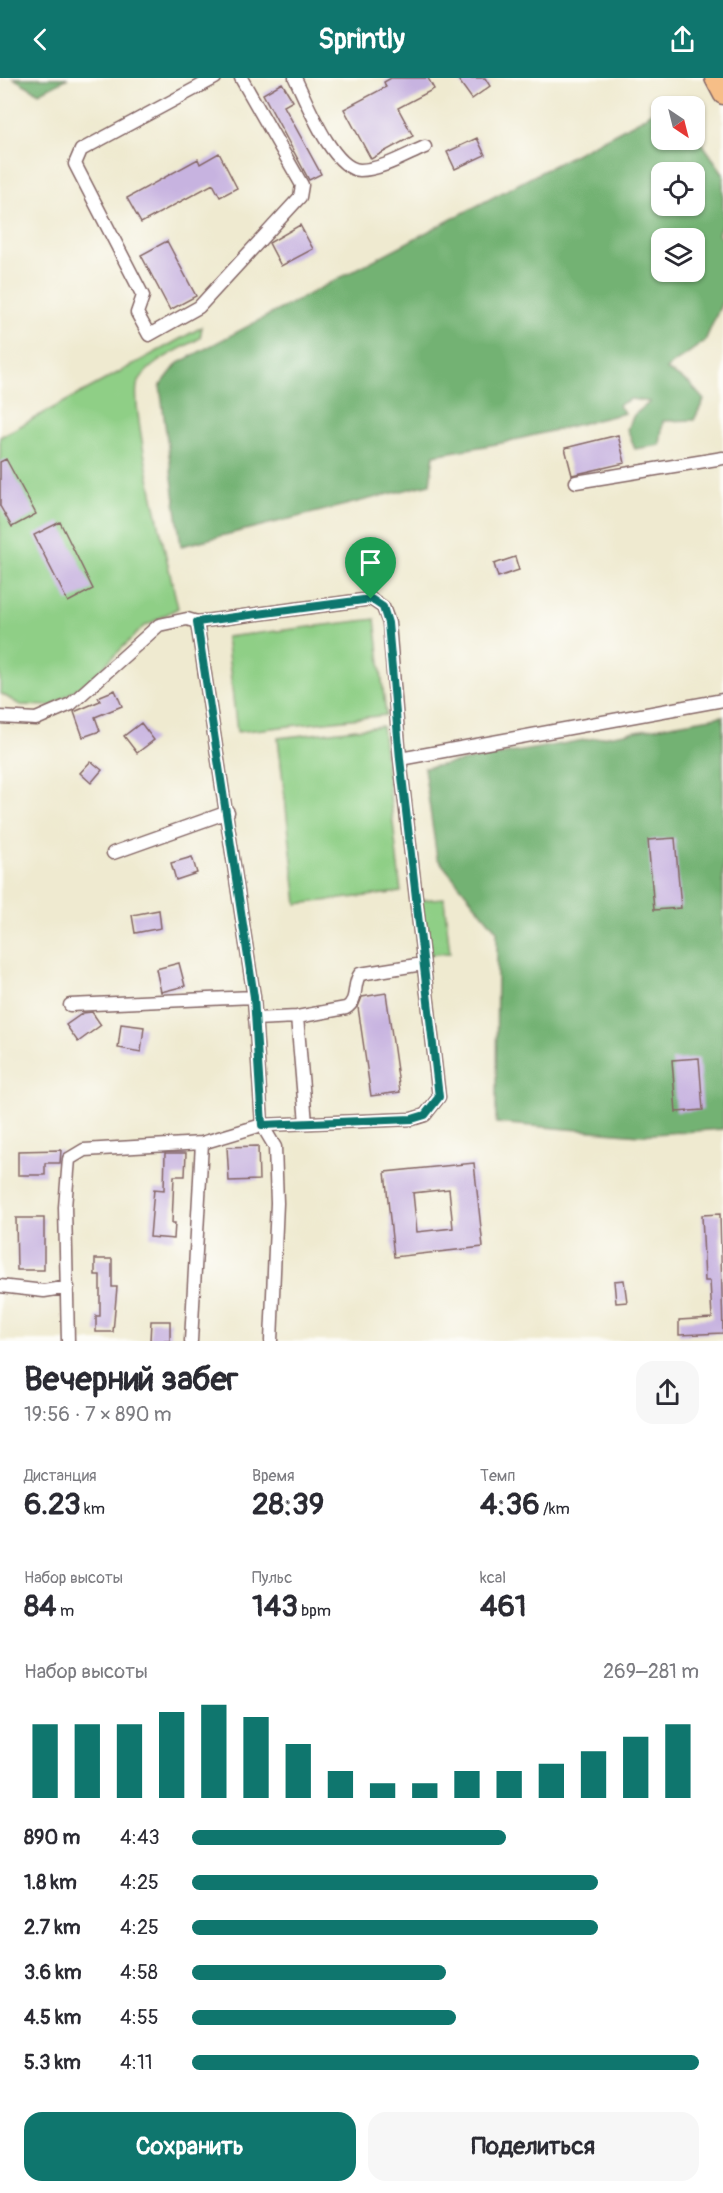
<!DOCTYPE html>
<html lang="ru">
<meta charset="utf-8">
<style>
body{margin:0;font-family:Pangolin,sans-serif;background:#f7f7f7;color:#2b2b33;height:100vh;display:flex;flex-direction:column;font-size:22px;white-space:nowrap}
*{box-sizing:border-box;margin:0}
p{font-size:20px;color:#7c7c81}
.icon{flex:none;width:33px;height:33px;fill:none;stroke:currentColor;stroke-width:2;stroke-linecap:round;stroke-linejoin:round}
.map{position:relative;height:1263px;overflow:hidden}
.side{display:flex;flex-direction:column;background:#fff;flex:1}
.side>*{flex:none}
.needle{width:39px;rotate:145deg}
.buttons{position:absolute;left:651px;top:18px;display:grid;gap:12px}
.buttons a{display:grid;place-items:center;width:54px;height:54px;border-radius:12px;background:#fff;box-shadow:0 2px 4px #0004;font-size:30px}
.pin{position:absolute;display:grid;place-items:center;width:51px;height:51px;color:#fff;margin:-62px -26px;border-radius:50% 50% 50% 0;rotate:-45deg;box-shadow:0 0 6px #0007}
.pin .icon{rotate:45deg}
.round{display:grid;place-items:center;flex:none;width:63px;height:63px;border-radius:18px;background:#f7f7f7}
.headline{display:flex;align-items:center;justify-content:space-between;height:102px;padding:0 24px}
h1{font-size:33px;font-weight:700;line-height:45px}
.stats{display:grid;grid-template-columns:repeat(3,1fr);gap:9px;height:102px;padding:6px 24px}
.stats div{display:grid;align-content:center}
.stats b{font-size:30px;font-weight:700}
.stats small{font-size:16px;font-weight:400}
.stats p{font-size:16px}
.chart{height:168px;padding:12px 24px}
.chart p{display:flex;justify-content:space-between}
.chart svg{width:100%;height:108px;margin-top:6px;stroke:#0f766e;stroke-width:6}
.cta{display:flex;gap:12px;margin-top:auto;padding:12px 24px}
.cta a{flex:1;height:69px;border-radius:18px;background:#0f766e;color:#fff;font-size:24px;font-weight:700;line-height:69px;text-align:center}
.cta a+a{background:#f7f7f7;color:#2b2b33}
ul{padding:0 24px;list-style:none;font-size:20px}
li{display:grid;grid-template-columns:96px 72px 1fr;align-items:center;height:45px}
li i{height:15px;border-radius:8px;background:#0f766e}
header{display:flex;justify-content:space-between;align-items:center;height:78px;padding:0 24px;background:#0f766e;color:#fff;font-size:27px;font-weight:700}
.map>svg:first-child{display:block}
.green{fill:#8fcf86;stroke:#6c7758;stroke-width:1.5}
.forest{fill:#73b273;stroke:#5e684f;stroke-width:1.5;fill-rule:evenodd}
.building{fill:#c7b3e0;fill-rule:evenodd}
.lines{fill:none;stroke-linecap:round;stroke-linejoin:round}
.minor-casing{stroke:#846665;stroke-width:15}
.highway-casing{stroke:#846665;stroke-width:21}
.minor{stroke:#fff;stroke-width:12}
.highway{stroke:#f6be87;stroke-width:18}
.route-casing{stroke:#fff;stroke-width:12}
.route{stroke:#0f766e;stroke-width:8}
</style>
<header><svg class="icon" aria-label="back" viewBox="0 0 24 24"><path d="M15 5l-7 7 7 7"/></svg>Sprintly<svg class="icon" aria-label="share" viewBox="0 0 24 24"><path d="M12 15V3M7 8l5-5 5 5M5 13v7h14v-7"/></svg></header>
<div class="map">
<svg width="723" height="1263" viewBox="0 0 723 1263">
<rect width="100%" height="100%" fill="#fdfcf7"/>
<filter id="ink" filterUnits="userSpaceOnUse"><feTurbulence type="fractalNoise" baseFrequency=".0167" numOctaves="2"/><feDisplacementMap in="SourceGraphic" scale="12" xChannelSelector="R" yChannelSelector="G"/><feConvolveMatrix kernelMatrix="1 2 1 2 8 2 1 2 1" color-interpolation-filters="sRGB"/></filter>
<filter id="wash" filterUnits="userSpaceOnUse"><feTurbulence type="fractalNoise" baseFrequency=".008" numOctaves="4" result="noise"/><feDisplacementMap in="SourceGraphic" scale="24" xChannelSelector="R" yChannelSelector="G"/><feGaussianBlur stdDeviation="1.35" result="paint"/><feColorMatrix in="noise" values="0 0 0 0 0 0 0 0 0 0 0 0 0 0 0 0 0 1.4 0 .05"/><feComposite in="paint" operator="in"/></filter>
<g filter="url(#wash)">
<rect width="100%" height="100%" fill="#efead0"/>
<path class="green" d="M 202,249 L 200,260 C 180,272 149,283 138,305 C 128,324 171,498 178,530 L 143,549 L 93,599 L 52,628 L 20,627 L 0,615 L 0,359 Z
M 375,541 L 386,637 L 237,654 L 226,559 Z
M 382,648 L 401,814 L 297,826 L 278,660 Z
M 444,820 L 450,875 L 426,877 L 420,822 Z"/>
<path class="forest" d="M 13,0 L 68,0 L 39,15 Z
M 670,21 L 675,28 L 662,28 L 662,62 L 694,62 L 695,55 L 723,95 L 723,144 L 718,156 L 723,161 L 723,222 L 705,263 L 666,291 L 689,305 L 704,322 L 694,342 L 663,343 L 660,367 L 635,371 L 627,351 L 634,337 L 650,324 L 631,321 L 618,327 L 625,335 L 502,365 L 434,377 L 430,406 L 181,468 L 160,308 L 178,285 L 638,43 ZM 694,94 L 694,128 L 662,128 L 662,94 ZM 694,160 L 694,194 L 662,194 L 662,160 Z
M 723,638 L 723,1051 L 640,1057 L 496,1045 L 497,853 L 437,780 L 424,690 Z"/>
<g id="blocks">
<path class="building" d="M 391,0 L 428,0 L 434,11 L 398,30 L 413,58 L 371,81 L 344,31 L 386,9 L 384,4 Z
M 457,0 L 485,0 L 490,8 L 472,21 Z
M 282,5 L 293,23 L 284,28 L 321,96 L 309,102 L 263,16 Z
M 477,60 L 485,77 L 455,91 L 447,74 Z
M 219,75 L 237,110 L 220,119 L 213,106 L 141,145 L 127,120 L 198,81 L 200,86 Z
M 300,147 L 313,171 L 281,188 L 269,165 Z
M 167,163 L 196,218 L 170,232 L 141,177 Z
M 618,357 L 625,385 L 572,397 L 565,370 Z
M 6,381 L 36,436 L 12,449 L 0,428 L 0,384 Z
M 60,444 L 93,511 L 68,524 L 34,457 Z
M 515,479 L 519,492 L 498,499 L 494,486 Z
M 115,612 L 122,628 L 95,639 L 100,653 L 83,659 L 74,634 L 100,623 L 98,619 Z
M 141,645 L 154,662 L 137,675 L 124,658 Z
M 91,683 L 102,692 L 91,705 L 80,695 Z
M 675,760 L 681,830 L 654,832 L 648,762 Z
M 192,779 L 197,795 L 176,802 L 171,785 Z
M 159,832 L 161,850 L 135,855 L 132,837 Z
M 179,885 L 185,908 L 161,914 L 156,891 Z
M 386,915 L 400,1014 L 371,1018 L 358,929 L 362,919 Z
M 92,934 L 101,947 L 78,964 L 66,947 L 83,935 Z
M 121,946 L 144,949 L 141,974 L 118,970 Z
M 699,980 L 703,1032 L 676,1034 L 672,982 Z
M 258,1068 L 259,1102 L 229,1103 L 227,1069 Z
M 61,1072 L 60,1085 L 45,1085 L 45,1097 L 18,1097 L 18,1073 Z
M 165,1075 L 186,1075 L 185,1098 L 174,1098 L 172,1145 L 175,1145 L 174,1161 L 150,1159 L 154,1111 L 164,1112 Z
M 474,1085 L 483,1169 L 394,1179 L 385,1094 ZM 449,1111 L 453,1150 L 417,1154 L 413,1115 Z
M 720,1136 L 723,1255 L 679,1257 L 679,1242 L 712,1240 L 710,1203 L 705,1203 L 702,1137 Z
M 16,1140 L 44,1140 L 44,1192 L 17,1192 Z
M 95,1181 L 112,1181 L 112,1209 L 117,1209 L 113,1254 L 96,1254 L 96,1238 L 100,1238 L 100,1197 L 95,1197 Z
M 624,1202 L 627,1224 L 616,1225 L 614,1203 Z
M 151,1243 L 170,1243 L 170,1263 L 150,1263 Z"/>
</g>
</g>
<g filter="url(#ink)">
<use href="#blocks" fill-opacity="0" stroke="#846665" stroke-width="1.5"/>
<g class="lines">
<g class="minor-casing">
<path id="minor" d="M 215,0 L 81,72 L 75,86 L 143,218 L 137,235 L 149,257 L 199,229 L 300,119 L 302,107 L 241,0
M 295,0 C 306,22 332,91 360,92 C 381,92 406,77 425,69
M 576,404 L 723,380
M 0,639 L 36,641 L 71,626 L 159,547 L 187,541 L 197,544
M 400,681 L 723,622
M 113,775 L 228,734
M 70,927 L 254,919 L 262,1047 L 275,1069 L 277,1125 L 271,1263
M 297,939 L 306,1045
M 255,941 L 297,939 L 346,930 C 359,922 352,907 360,896 L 423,886
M 0,1208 L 44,1213 L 68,1209
M 68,1263 L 65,1129 L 69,1081 L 84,1072 L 202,1065 L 262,1047 L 412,1041 L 425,1037 L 439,1019 L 400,681 L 389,545 L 383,529 L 371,521 L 197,544 L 254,919
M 191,1263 L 202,1065"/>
</g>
<g class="highway-casing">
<path id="highway" d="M 714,0 L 723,17"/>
</g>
<use href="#minor" class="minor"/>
<use href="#highway" class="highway"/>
</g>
</g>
<g class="lines" filter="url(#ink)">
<g class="route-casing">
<path id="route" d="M 371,521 L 383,529 L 388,545 L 400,681 L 439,1019 L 425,1037 L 412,1041 L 262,1047 L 254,919 L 197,544 Z"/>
</g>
<use href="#route" class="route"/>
</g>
</svg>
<div class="buttons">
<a><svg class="needle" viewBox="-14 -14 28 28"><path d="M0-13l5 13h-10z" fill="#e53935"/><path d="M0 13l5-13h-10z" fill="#7c7c81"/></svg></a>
<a><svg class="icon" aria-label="locate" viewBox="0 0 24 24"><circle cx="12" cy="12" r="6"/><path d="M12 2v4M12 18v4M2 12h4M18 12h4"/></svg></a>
<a><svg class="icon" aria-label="layers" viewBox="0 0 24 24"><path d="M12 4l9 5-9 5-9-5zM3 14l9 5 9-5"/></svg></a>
</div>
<div class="pin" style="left:371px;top:521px;background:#1e9e55"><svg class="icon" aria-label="arrive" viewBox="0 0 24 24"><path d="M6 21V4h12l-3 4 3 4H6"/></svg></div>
</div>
<section class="side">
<div class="headline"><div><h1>Вечерний забег</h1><p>19:56 · 7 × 890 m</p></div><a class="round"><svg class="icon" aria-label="share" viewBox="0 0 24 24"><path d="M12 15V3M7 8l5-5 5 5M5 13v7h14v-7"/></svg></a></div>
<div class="stats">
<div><p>Дистанция</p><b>6.23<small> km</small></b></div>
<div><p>Время</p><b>28:39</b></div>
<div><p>Темп</p><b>4:36<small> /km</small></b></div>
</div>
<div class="stats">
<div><p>Набор высоты</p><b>84<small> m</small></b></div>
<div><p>Пульс</p><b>143<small> bpm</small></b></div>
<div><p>kcal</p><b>461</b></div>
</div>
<div class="chart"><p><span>Набор высоты</span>269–281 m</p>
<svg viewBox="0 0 160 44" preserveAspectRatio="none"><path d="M5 44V14M15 44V14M25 44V14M35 44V9M45 44V6M55 44V11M65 44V22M75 44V33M85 44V38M95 44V38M105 44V33M115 44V33M125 44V30M135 44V25M145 44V19M155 44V14"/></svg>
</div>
<ul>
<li><b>890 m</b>4:43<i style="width:62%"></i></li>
<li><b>1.8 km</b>4:25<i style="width:80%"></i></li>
<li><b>2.7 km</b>4:25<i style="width:80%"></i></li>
<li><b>3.6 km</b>4:58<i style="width:50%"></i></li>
<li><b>4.5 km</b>4:55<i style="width:52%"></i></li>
<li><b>5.3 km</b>4:11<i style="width:100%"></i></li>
</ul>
<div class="cta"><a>Сохранить</a><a>Поделиться</a></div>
</section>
